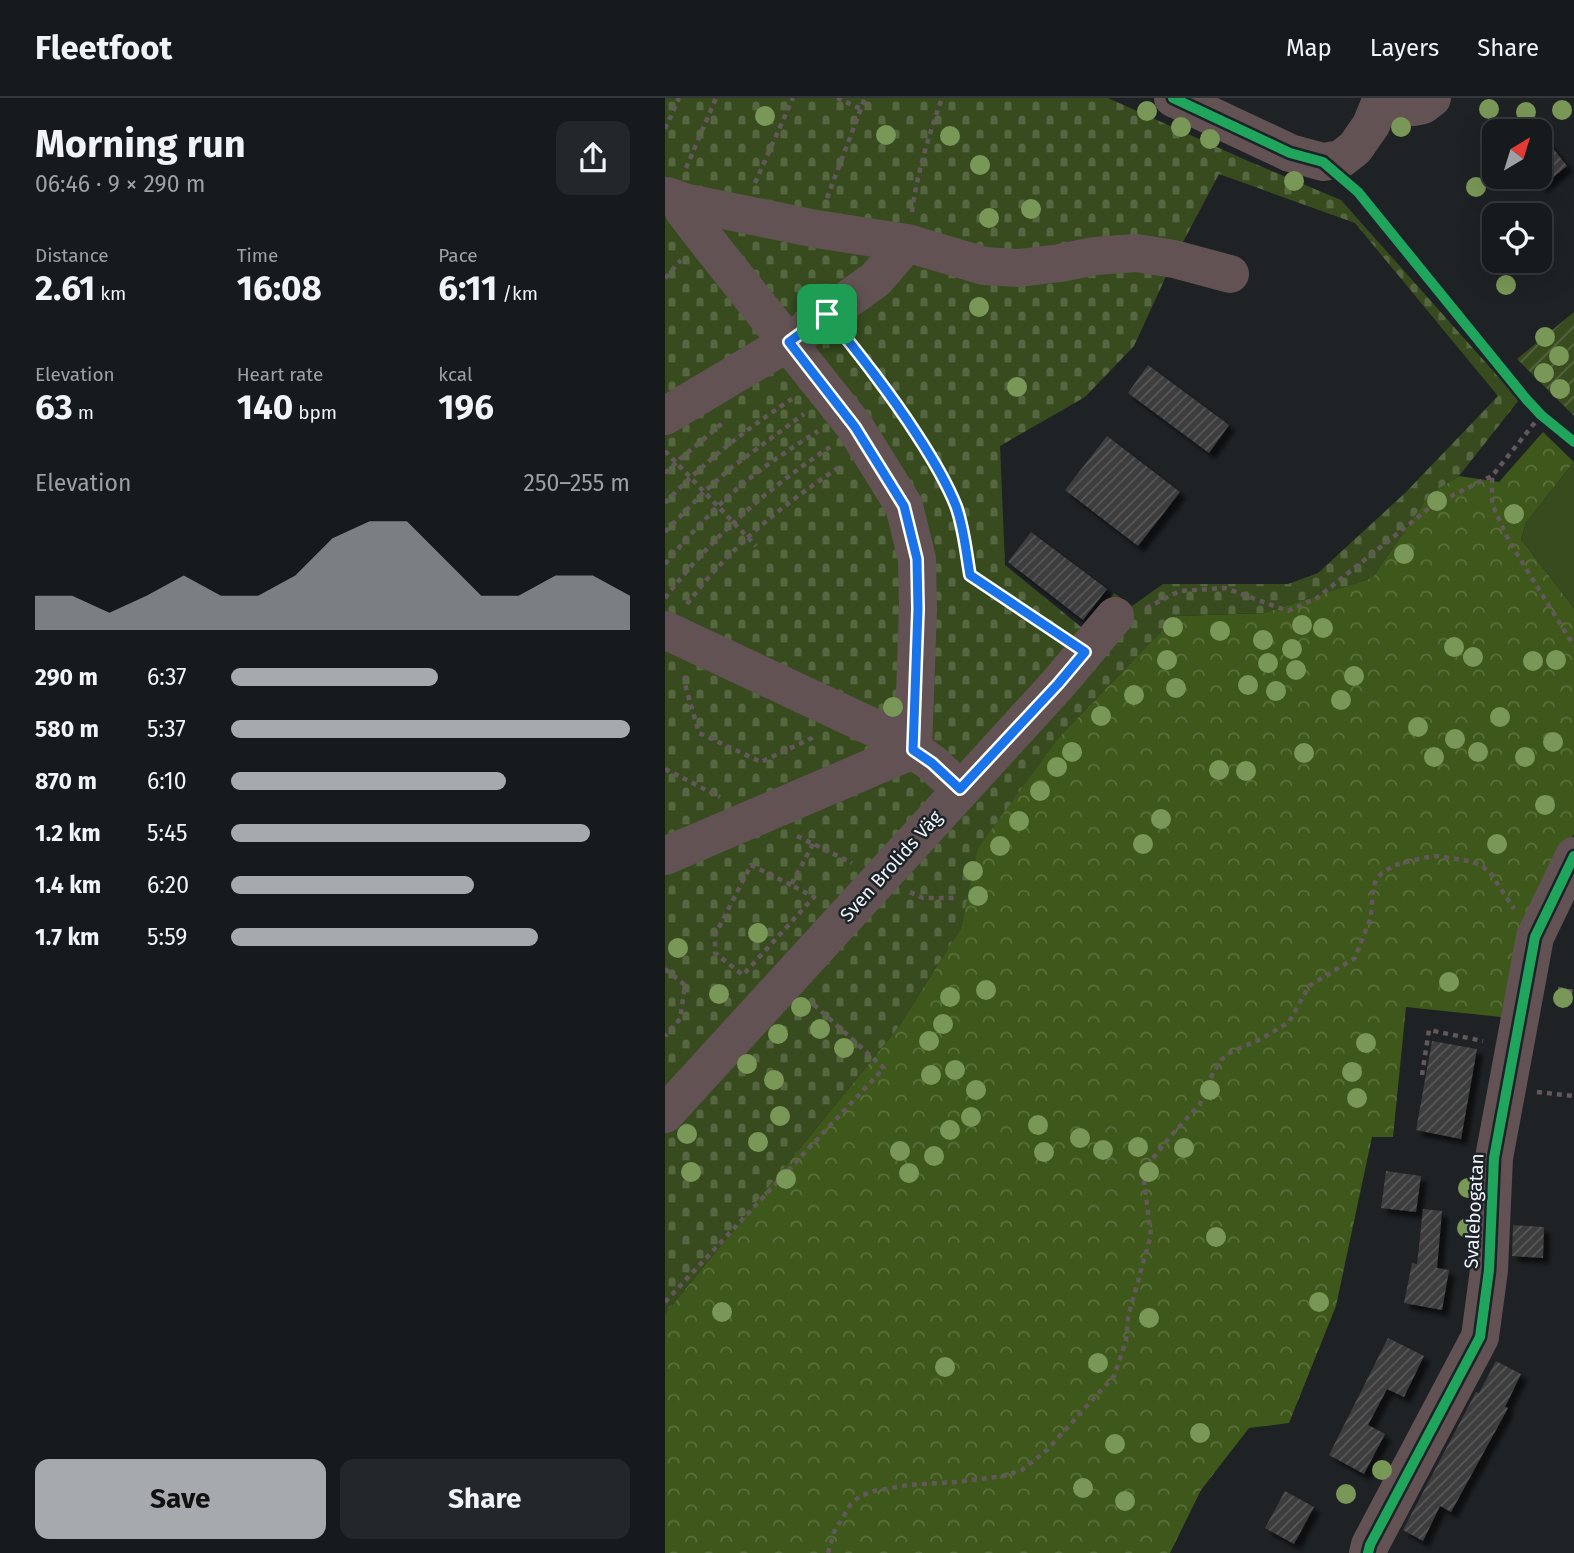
<!DOCTYPE html>
<meta charset="utf-8">
<style>
body{margin:0;font-family:"Fira Sans",sans-serif;background:#232729;color:#f1f3f6;height:100vh;display:flex;flex-direction:column;font-size:26px;white-space:nowrap}
*{box-sizing:border-box;margin:0}
p{font-size:23px;color:#9ea1a3}
.icon{flex:none;width:38px;height:38px;fill:none;stroke:currentColor;stroke-width:2;stroke-linecap:round;stroke-linejoin:round}
.map{position:relative;flex:1;overflow:hidden}
.details{display:flex;flex-direction:column;background:#161a1c;width:665px}
.details>*{flex:none}
.needle{width:46px;rotate:38deg}
.buttons{position:absolute;left:817px;top:21px;display:grid;gap:14px}
.buttons a{display:grid;place-items:center;width:70px;height:70px;border-radius:14px;background:#161a1c;box-shadow:0 7px 28px #0002,0 0 0 2px #35383b;font-size:35px}
.pin{position:absolute;display:grid;place-items:center;width:60px;height:60px;color:#fff;margin:-30px;border-radius:14px;box-shadow:0 4px 10px #0006}
.round{display:grid;place-items:center;flex:none;width:74px;height:74px;border-radius:14px;background:#232729}
.head{display:flex;align-items:center;justify-content:space-between;height:119px;padding:0 35px}
h1{font-size:38px;font-weight:700;line-height:52px}
.stats{display:grid;grid-template-columns:repeat(3,1fr);gap:10px;height:119px;padding:7px 35px}
.stats div{display:grid;align-content:center}
.stats b{font-size:35px;font-weight:700}
.stats small{font-size:19px;font-weight:400}
.stats p{font-size:19px}
.chart{height:196px;padding:14px 35px}
.chart p{display:flex;justify-content:space-between}
.chart svg{width:100%;height:126px;margin-top:7px;fill:#a6aaaf;opacity:.7}
.primary-button{display:flex;gap:14px;margin-top:auto;padding:14px 35px}
.primary-button a{flex:1;height:80px;border-radius:14px;background:#a6aaaf;color:#111;font-size:28px;font-weight:700;line-height:80px;text-align:center}
.primary-button a+a{background:#232729;color:#f1f3f6}
ul{padding:0 35px;list-style:none;font-size:23px}
li{display:grid;grid-template-columns:112px 84px 1fr;align-items:center;height:52px}
li i{height:18px;border-radius:9px;background:#a6aaaf}
header{display:flex;align-items:center;gap:42px;box-sizing:border-box;height:98px;padding:0 35px;background:#161a1c;border-bottom:2px solid #35383b}
header strong{font-size:33px}
nav{display:flex;gap:38px;margin-inline-start:auto;font-size:24px}
main{display:flex;flex:1;min-height:0}
.map>svg:first-child{display:block}
.forest{fill:url(#forest-crowns)}
.cemetery{fill:url(#cemetery-stones);fill-rule:evenodd}
.park{fill:#384b1f}
.garden{fill:url(#garden-furrows)}
.building{fill:url(#building-hatch);filter:url(#shadow)}
.lines{fill:none;stroke-linecap:round;stroke-linejoin:round}
.path{stroke:#62585a;stroke-width:4.5;stroke-dasharray:5 5;stroke-linecap:butt}
.minor{stroke:#625254;stroke-width:38}
.cycleway-casing{stroke:#1b2228;stroke-width:15}
.cycleway{stroke:#20a55d;stroke-width:10}
.tree{fill:#799757}
.route-casing{stroke:#fff;stroke-width:14}
.route{stroke:#1a73e8;stroke-width:9}
.labels{text-anchor:middle;dominant-baseline:central;stroke-width:5;stroke-linejoin:round;paint-order:stroke}
.street-label{font-size:19px;fill:#f0f4f9;stroke:#1b2228}
</style>
<header>
<strong>Fleetfoot</strong>
<nav><a>Map</a><a>Layers</a><a>Share</a></nav>
</header>
<main>
<section class="details">
<div class="head"><div><h1>Morning run</h1><p>06:46 · 9 × 290 m</p></div><a class="round"><svg class="icon" aria-label="share" viewBox="0 0 24 24"><path d="M12 15V3M7 8l5-5 5 5M5 13v7h14v-7"/></svg></a></div>
<div class="stats">
<div><p>Distance</p><b>2.61<small> km</small></b></div>
<div><p>Time</p><b>16:08</b></div>
<div><p>Pace</p><b>6:11<small> /km</small></b></div>
</div>
<div class="stats">
<div><p>Elevation</p><b>63<small> m</small></b></div>
<div><p>Heart rate</p><b>140<small> bpm</small></b></div>
<div><p>kcal</p><b>196</b></div>
</div>
<div class="chart"><p><span>Elevation</span>250–255 m</p>
<svg viewBox="0 0 160 44" preserveAspectRatio="none"><path d="M0 44V32L10 32L20 38L30 32L40 25L50 32L60 32L70 25L80 12L90 6L100 6L110 19L120 32L130 32L140 25L150 25L160 32V44z"/></svg>
</div>
<ul>
<li><b>290 m</b>6:37<i style="width:52%"></i></li>
<li><b>580 m</b>5:37<i style="width:100%"></i></li>
<li><b>870 m</b>6:10<i style="width:69%"></i></li>
<li><b>1.2 km</b>5:45<i style="width:90%"></i></li>
<li><b>1.4 km</b>6:20<i style="width:61%"></i></li>
<li><b>1.7 km</b>5:59<i style="width:77%"></i></li>
</ul>
<div class="primary-button"><a>Save</a><a>Share</a></div>
</section>
<div class="map">
<svg width="909" height="1455" viewBox="0 0 909 1455">
<defs>
<pattern id="forest-crowns" width="20" height="18" patternUnits="userSpaceOnUse" patternTransform="scale(1.75)"><rect width="20" height="18" fill="#3e571a"/><path d="M2 6a3 3 0 1 1 6 0M12 15a3 3 0 1 1 6 0" fill="none" stroke="#5a703c"/></pattern>
<pattern id="cemetery-stones" width="16" height="16" patternUnits="userSpaceOnUse" patternTransform="scale(1.75)"><rect width="16" height="16" fill="#384b1f"/><path d="M2 7V4a2 2 0 0 1 4 0v3zM10 15v-3a2 2 0 0 1 4 0v3z" fill="#556640"/></pattern>
<pattern id="garden-furrows" width="10" height="10" patternUnits="userSpaceOnUse" patternTransform="scale(1.75)"><rect width="10" height="10" fill="#384b1f"/><path d="M-1 1l2-2M0 10L10 0M9 11l2-2" fill="none" stroke="#556640"/></pattern>
<pattern id="building-hatch" width="6" height="6" patternUnits="userSpaceOnUse" patternTransform="scale(1.75)"><rect width="6" height="6" fill="#3c3c3d"/><path d="M-1 1l2-2M0 6l6-6M5 7l2-2" fill="none" stroke="#58595a"/></pattern>
<filter id="shadow"><feDropShadow dx="6" dy="6" stdDeviation="2" flood-color="#0009"/></filter>
</defs>
<rect width="100%" height="100%" fill="#1e2225"/>
<path class="forest" d="M 878,334 L 909,364 L 861,425 L 856,441 L 909,510 L 909,736 L 855,844 L 836,919 L 741,909 L 728,1039 L 707,1039 L 671,1208 L 624,1325 L 584,1330 L 536,1392 L 505,1455 L 0,1455 L 0,1216 L 232,931 L 296,830 L 312,750 L 394,639 L 511,518 L 599,515 L 707,480 L 765,396 L 794,378 L 834,384 Z"/>
<path class="cemetery" d="M 0,0 L 443,0 L 583,63 L 676,102 L 854,302 L 794,378 L 765,396 L 707,480 L 599,515 L 511,518 L 394,639 L 313,750 L 296,830 L 232,931 L 0,1216 ZM 554,76 L 690,125 L 833,298 L 740,395 L 653,475 L 623,486 L 498,486 L 467,508 L 449,495 L 421,533 L 340,467 L 335,348 L 420,299 L 469,248 L 509,161 Z"/>
<path class="park" d="M 909,364 L 909,510 L 856,441 L 861,425 Z"/>
<path class="garden" d="M 909,214 L 909,318 L 852,261 Z"/>
<path class="building" d="M 875,34 L 902,68 L 875,90 Z
M 483,267 L 564,327 L 544,355 L 463,295 Z
M 442,338 L 515,394 L 473,448 L 400,392 Z
M 366,434 L 442,491 L 418,522 L 343,464 Z
M 767,943 L 812,951 L 796,1041 L 751,1032 Z
M 721,1073 L 756,1078 L 751,1114 L 716,1110 Z
M 758,1111 L 777,1113 L 772,1170 L 784,1172 L 777,1212 L 739,1205 L 747,1165 L 752,1166 Z
M 848,1127 L 879,1129 L 878,1160 L 847,1158 Z
M 723,1240 L 759,1258 L 739,1299 L 722,1291 L 703,1327 L 720,1336 L 699,1376 L 664,1357 Z
M 831,1263 L 856,1276 L 840,1309 L 843,1310 L 786,1414 L 775,1408 L 758,1443 L 738,1432 L 811,1294 L 814,1295 Z
M 620,1393 L 649,1409 L 629,1446 L 600,1430 Z"/>
<g class="lines">
<path class="path" d="M 172,0 L 196,11
M 0,31 L 14,0
M 21,70 L 51,0
M 90,85 L 128,0
M 162,100 L 200,0
M 247,114 C 252,75 264,37 277,0
M 0,180 L 16,162
M 182,241 C 221,291 268,348 291,408 C 299,430 301,454 305,477 L 393,536
M 876,317 L 827,378 L 827,406 L 844,443 L 909,548
M 0,353 L 91,448
M 0,375 L 15,361 L 60,323
M 0,405 C 38,365 81,331 127,301
M 0,434 L 39,394 L 67,369 L 139,316
M 0,466 C 20,442 41,419 64,398 C 91,373 122,353 153,333
M 0,500 C 46,440 102,391 165,349
M 22,506 C 66,448 116,408 176,368
M 481,510 L 515,493 L 560,490 L 623,513 L 652,500 L 768,407 L 827,378
M 21,578 L 19,583 L 34,635 L 96,664 L 147,640 L 149,638
M 0,671 L 55,699
M 132,738 L 187,765
M 126,787 L 86,767 L 50,837 L 50,855 L 78,877 L 149,799 L 126,787 L 148,746
M 245,794 L 258,800 L 293,800
M 0,871 L 20,887 L 15,921 L 0,938
M 893,891 L 909,894
M 757,977 L 764,932 L 818,943
M 872,994 L 909,998
M 0,1204 L 219,970 L 146,904
M 163,1455 L 169,1434 L 186,1406 L 195,1398 L 209,1393 L 244,1387 L 291,1384 L 339,1378 L 357,1372 L 383,1351 L 449,1278 L 461,1243 L 463,1219 L 486,1137 L 478,1076 L 481,1069 L 504,1040 L 535,1006 L 548,975 L 556,962 L 566,954 L 596,941 L 624,924 L 644,888 L 690,860 L 706,819 L 708,791 L 711,782 L 717,775 L 730,767 L 758,760 L 771,758 L 804,763 L 816,767 L 826,776 L 849,811"/>
<path class="minor" d="M 508,0 L 625,55 L 658,64 L 676,61 L 690,50 L 706,27 L 717,0
M 716,3 L 748,9 L 758,7 L 767,0
M 2,98 L 19,104 L 151,131 L 242,145 L 319,168 L 354,170 L 395,165 L 430,158 L 471,155 L 509,161 L 565,176
M 19,104 L 19,113 L 38,138 L 190,329 L 239,408 L 252,461 L 253,511 L 248,652 L 267,665 L 295,691
M 0,318 L 124,244 L 211,181 L 242,145
M 0,532 L 218,634 L 248,652
M 0,758 L 248,652
M 0,1016 L 393,586 L 450,518
M 703,1455 L 705,1447 L 815,1239 L 824,1172 L 829,1060 L 870,839 L 909,758"/>
<g class="cycleway-casing">
<path id="cycleway" d="M 508,0 L 625,55 L 658,64 L 693,94 L 862,302 L 876,317 L 909,344
M 703,1455 L 705,1447 L 815,1239 L 824,1172 L 829,1060 L 870,839 L 909,758"/>
</g>
<use href="#cycleway" class="cycleway"/>
</g>
<g class="tree">
<circle cx="824" cy="11" r="10"/>
<circle cx="897" cy="12" r="10"/>
<circle cx="482" cy="13" r="10"/>
<circle cx="861" cy="14" r="10"/>
<circle cx="100" cy="18" r="10"/>
<circle cx="516" cy="29" r="10"/>
<circle cx="736" cy="29" r="10"/>
<circle cx="221" cy="37" r="10"/>
<circle cx="285" cy="38" r="10"/>
<circle cx="545" cy="41" r="10"/>
<circle cx="315" cy="67" r="10"/>
<circle cx="629" cy="83" r="10"/>
<circle cx="811" cy="89" r="10"/>
<circle cx="366" cy="111" r="10"/>
<circle cx="324" cy="120" r="10"/>
<circle cx="841" cy="187" r="10"/>
<circle cx="314" cy="209" r="10"/>
<circle cx="880" cy="239" r="10"/>
<circle cx="894" cy="258" r="10"/>
<circle cx="879" cy="275" r="10"/>
<circle cx="352" cy="289" r="10"/>
<circle cx="895" cy="291" r="10"/>
<circle cx="772" cy="403" r="10"/>
<circle cx="849" cy="416" r="10"/>
<circle cx="739" cy="456" r="10"/>
<circle cx="637" cy="527" r="10"/>
<circle cx="508" cy="529" r="10"/>
<circle cx="658" cy="530" r="10"/>
<circle cx="555" cy="533" r="10"/>
<circle cx="598" cy="542" r="10"/>
<circle cx="789" cy="549" r="10"/>
<circle cx="627" cy="551" r="10"/>
<circle cx="808" cy="559" r="10"/>
<circle cx="502" cy="562" r="10"/>
<circle cx="891" cy="562" r="10"/>
<circle cx="868" cy="563" r="10"/>
<circle cx="603" cy="565" r="10"/>
<circle cx="631" cy="572" r="10"/>
<circle cx="689" cy="578" r="10"/>
<circle cx="583" cy="587" r="10"/>
<circle cx="511" cy="590" r="10"/>
<circle cx="611" cy="593" r="10"/>
<circle cx="469" cy="597" r="10"/>
<circle cx="676" cy="602" r="10"/>
<circle cx="228" cy="609" r="10"/>
<circle cx="436" cy="618" r="10"/>
<circle cx="835" cy="619" r="10"/>
<circle cx="753" cy="629" r="10"/>
<circle cx="790" cy="641" r="10"/>
<circle cx="888" cy="644" r="10"/>
<circle cx="407" cy="654" r="10"/>
<circle cx="813" cy="654" r="10"/>
<circle cx="639" cy="655" r="10"/>
<circle cx="769" cy="659" r="10"/>
<circle cx="860" cy="659" r="10"/>
<circle cx="392" cy="669" r="10"/>
<circle cx="554" cy="672" r="10"/>
<circle cx="581" cy="673" r="10"/>
<circle cx="375" cy="693" r="10"/>
<circle cx="880" cy="707" r="10"/>
<circle cx="496" cy="721" r="10"/>
<circle cx="354" cy="723" r="10"/>
<circle cx="478" cy="746" r="10"/>
<circle cx="832" cy="746" r="10"/>
<circle cx="335" cy="748" r="10"/>
<circle cx="308" cy="773" r="10"/>
<circle cx="313" cy="798" r="10"/>
<circle cx="93" cy="835" r="10"/>
<circle cx="13" cy="850" r="10"/>
<circle cx="784" cy="884" r="10"/>
<circle cx="321" cy="892" r="10"/>
<circle cx="54" cy="896" r="10"/>
<circle cx="285" cy="899" r="10"/>
<circle cx="898" cy="900" r="10"/>
<circle cx="136" cy="909" r="10"/>
<circle cx="278" cy="926" r="10"/>
<circle cx="155" cy="931" r="10"/>
<circle cx="113" cy="936" r="10"/>
<circle cx="264" cy="943" r="10"/>
<circle cx="701" cy="945" r="10"/>
<circle cx="179" cy="950" r="10"/>
<circle cx="82" cy="966" r="10"/>
<circle cx="290" cy="972" r="10"/>
<circle cx="687" cy="974" r="10"/>
<circle cx="266" cy="977" r="10"/>
<circle cx="109" cy="982" r="10"/>
<circle cx="311" cy="992" r="10"/>
<circle cx="545" cy="992" r="10"/>
<circle cx="692" cy="1000" r="10"/>
<circle cx="115" cy="1018" r="10"/>
<circle cx="306" cy="1019" r="10"/>
<circle cx="373" cy="1027" r="10"/>
<circle cx="285" cy="1032" r="10"/>
<circle cx="22" cy="1036" r="10"/>
<circle cx="415" cy="1040" r="10"/>
<circle cx="93" cy="1044" r="10"/>
<circle cx="473" cy="1049" r="10"/>
<circle cx="519" cy="1050" r="10"/>
<circle cx="438" cy="1052" r="10"/>
<circle cx="235" cy="1053" r="10"/>
<circle cx="379" cy="1054" r="10"/>
<circle cx="269" cy="1058" r="10"/>
<circle cx="26" cy="1074" r="10"/>
<circle cx="484" cy="1074" r="10"/>
<circle cx="244" cy="1075" r="10"/>
<circle cx="121" cy="1081" r="10"/>
<circle cx="803" cy="1090" r="10"/>
<circle cx="802" cy="1130" r="10"/>
<circle cx="551" cy="1139" r="10"/>
<circle cx="654" cy="1204" r="10"/>
<circle cx="57" cy="1214" r="10"/>
<circle cx="484" cy="1220" r="10"/>
<circle cx="433" cy="1265" r="10"/>
<circle cx="280" cy="1269" r="10"/>
<circle cx="535" cy="1335" r="10"/>
<circle cx="450" cy="1346" r="10"/>
<circle cx="717" cy="1372" r="10"/>
<circle cx="418" cy="1390" r="10"/>
<circle cx="681" cy="1396" r="10"/>
<circle cx="460" cy="1403" r="10"/>
</g>
<g class="lines">
<g class="route-casing">
<path id="route" d="M 162,216 C 194,256 225,295 252,337 C 267,360 281,383 291,408 C 299,430 301,454 305,477 L 420,554 L 393,586 L 295,691 L 267,665 L 248,652 L 253,511 L 252,461 L 239,408 L 190,329 L 124,244 Z"/>
</g>
<use href="#route" class="route"/>
</g>
<g class="labels">
<g class="street-label">
<text transform="translate(226 768) rotate(-48)">Sven Brolids Väg</text>
<text transform="translate(809 1113) rotate(-87)">Svalebogatan</text>
</g>
</g>
</svg>
<div class="buttons">
<a><svg class="needle" viewBox="-14 -14 28 28"><path d="M0-13l5 13h-10z" fill="#e53935"/><path d="M0 13l5-13h-10z" fill="#9ea1a3"/></svg></a>
<a><svg class="icon" aria-label="locate" viewBox="0 0 24 24"><circle cx="12" cy="12" r="6"/><path d="M12 2v4M12 18v4M2 12h4M18 12h4"/></svg></a>
</div>
<div class="pin" style="left:162px;top:216px;background:#1e9e55"><svg class="icon" aria-label="arrive" viewBox="0 0 24 24"><path d="M6 21V4h12l-3 4 3 4H6"/></svg></div>
</div>
</main>
